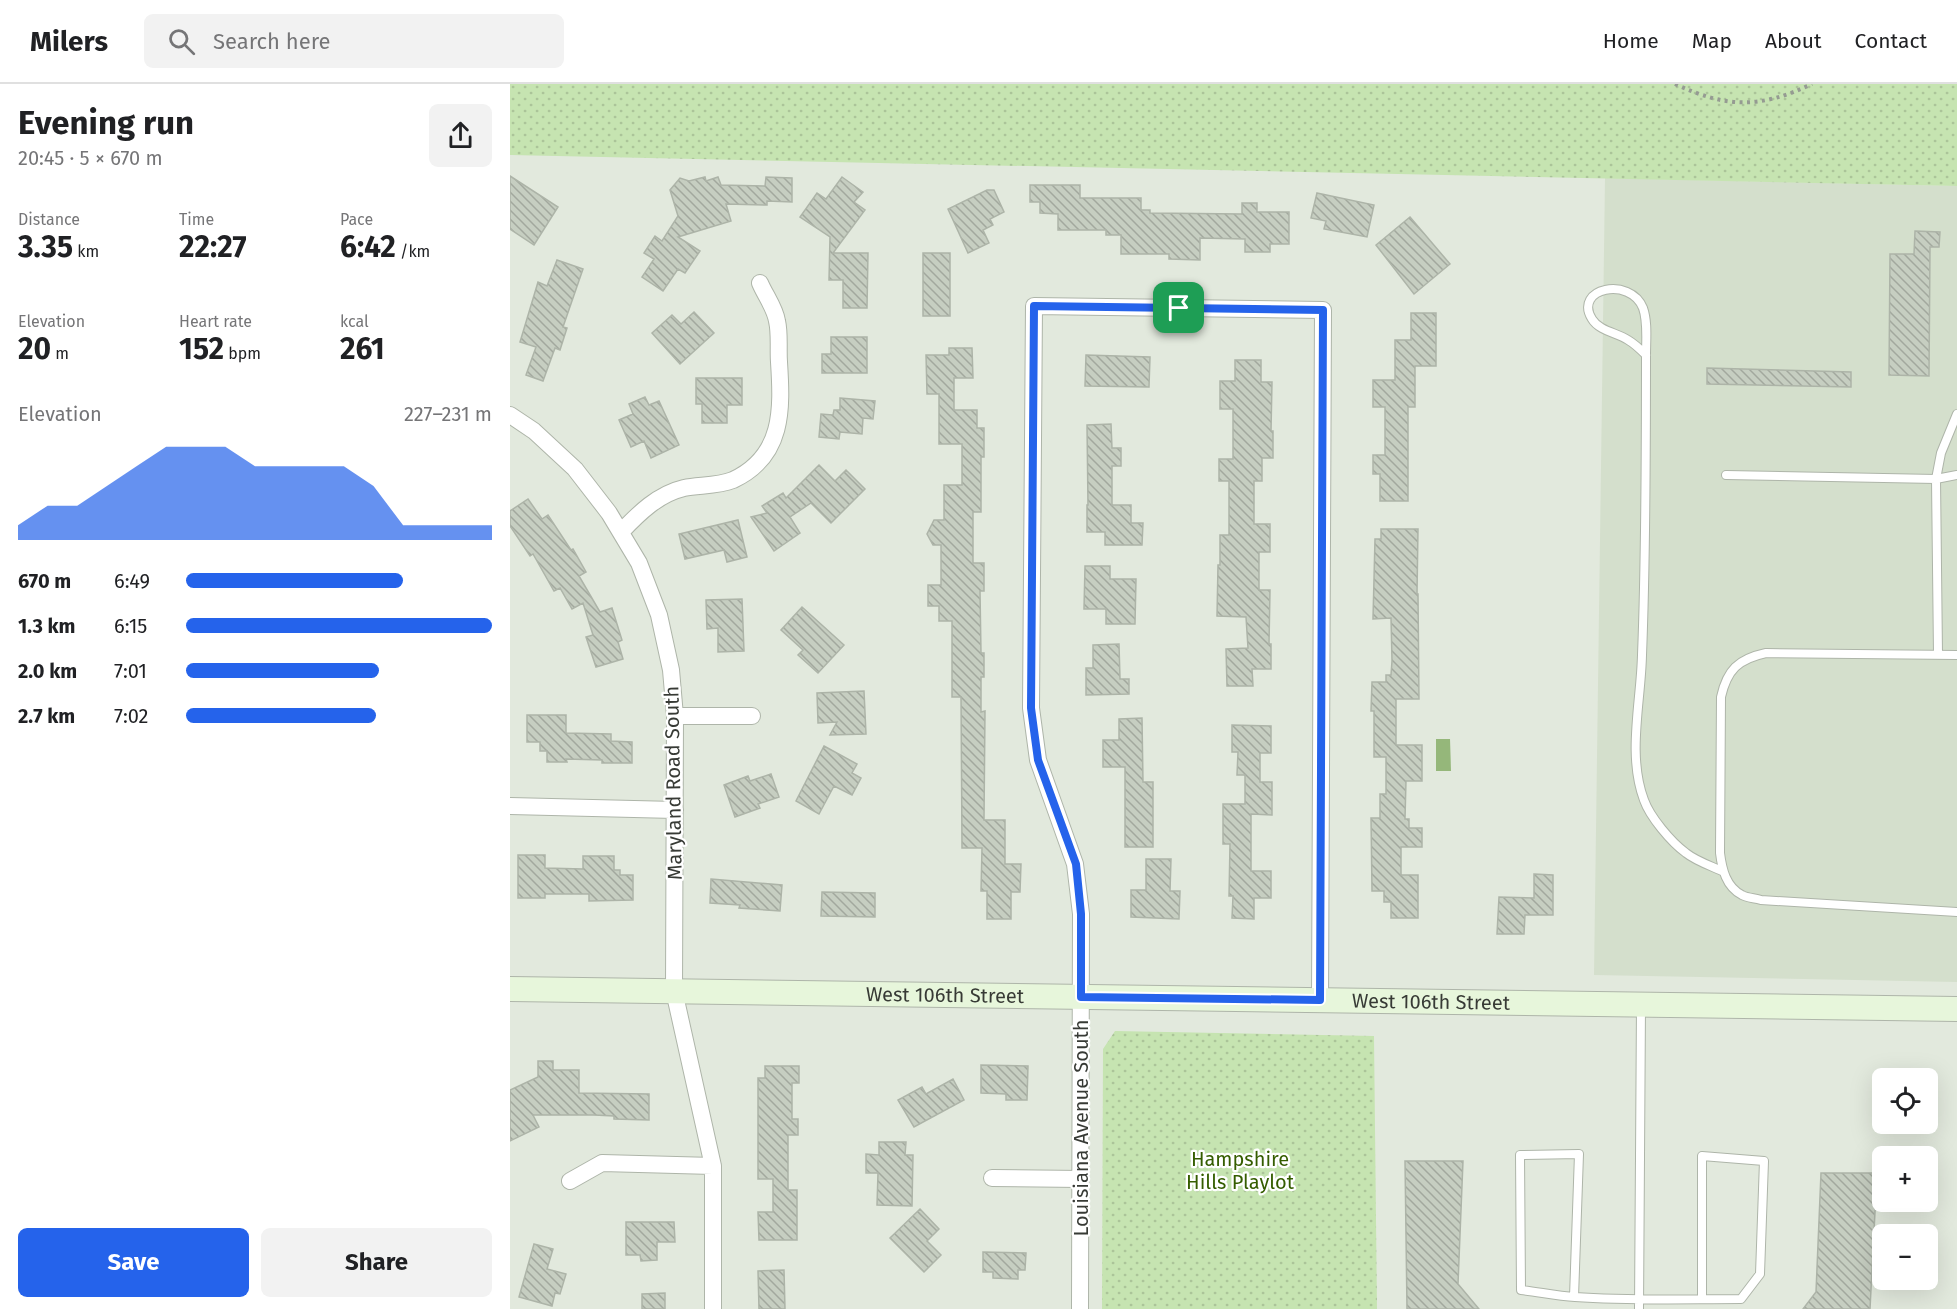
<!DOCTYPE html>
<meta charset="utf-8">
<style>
body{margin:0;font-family:"Fira Sans",sans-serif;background:#f2f2f2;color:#202124;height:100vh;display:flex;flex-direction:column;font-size:22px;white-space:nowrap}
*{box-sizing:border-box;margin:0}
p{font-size:20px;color:#757577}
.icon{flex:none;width:33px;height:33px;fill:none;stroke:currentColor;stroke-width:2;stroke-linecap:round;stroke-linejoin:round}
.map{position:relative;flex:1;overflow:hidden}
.sheet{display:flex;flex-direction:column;background:#fff;width:510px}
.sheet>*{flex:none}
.fabs{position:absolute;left:1362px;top:984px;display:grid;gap:12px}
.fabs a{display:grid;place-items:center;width:66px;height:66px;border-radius:9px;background:#fff;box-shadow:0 6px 24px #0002;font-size:30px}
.pin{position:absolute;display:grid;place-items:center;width:51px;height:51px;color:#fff;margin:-26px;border-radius:12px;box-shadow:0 3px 9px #0006}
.round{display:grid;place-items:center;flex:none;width:63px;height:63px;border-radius:9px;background:#f2f2f2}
.head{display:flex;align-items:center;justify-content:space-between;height:102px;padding:0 18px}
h1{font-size:33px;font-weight:700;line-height:45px}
.figures{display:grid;grid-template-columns:repeat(3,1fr);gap:9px;height:102px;padding:6px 18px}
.figures div{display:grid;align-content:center}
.figures b{font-size:30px;font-weight:700}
.figures small{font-size:16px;font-weight:400}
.figures p{font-size:16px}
.chart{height:168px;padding:12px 18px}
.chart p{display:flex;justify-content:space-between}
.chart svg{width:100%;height:108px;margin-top:6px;fill:#2563eb;opacity:.7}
.button{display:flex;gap:12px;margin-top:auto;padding:12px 18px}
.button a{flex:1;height:69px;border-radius:9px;background:#2563eb;color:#fff;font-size:24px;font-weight:700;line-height:69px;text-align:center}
.button a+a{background:#f2f2f2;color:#202124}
ul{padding:0 18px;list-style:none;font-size:20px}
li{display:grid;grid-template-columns:96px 72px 1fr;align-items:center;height:45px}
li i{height:15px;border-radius:8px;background:#2563eb}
header{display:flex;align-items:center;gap:36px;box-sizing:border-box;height:84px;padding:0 30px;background:#fff;border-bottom:2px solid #e0e0e0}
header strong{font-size:28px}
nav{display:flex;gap:33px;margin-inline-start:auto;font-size:21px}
.search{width:420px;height:54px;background:#f2f2f2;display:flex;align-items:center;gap:15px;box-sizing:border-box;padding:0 21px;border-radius:9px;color:#757577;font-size:22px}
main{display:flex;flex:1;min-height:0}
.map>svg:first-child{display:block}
.built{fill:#d4dfcc}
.park{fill:url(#park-dots)}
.water{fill:#95b77a}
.building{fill:url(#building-back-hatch);stroke:#adb4a8;stroke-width:1.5}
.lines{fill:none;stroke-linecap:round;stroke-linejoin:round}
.lane-casing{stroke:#aeb5a9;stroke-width:10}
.street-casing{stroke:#aeb5a9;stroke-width:18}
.secondary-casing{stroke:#aeb5a9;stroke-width:26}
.path{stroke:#959b92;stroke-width:4;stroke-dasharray:3 4.5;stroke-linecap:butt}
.lane{stroke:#fff;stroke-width:8}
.street{stroke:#fff;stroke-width:16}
.secondary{stroke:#e7f6db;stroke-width:24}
.route-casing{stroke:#fff;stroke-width:12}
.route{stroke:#2563eb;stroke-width:8}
.labels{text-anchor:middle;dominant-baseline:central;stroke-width:4.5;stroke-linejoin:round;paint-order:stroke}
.street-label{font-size:20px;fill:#373a35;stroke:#fff}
.park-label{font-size:20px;fill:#355d00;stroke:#fff}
</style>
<header>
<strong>Milers</strong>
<div class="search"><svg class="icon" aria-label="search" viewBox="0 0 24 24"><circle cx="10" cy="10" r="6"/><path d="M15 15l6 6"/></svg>Search here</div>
<nav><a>Home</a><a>Map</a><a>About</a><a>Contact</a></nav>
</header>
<main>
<section class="sheet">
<div class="head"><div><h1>Evening run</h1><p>20:45 · 5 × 670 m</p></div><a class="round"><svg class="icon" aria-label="share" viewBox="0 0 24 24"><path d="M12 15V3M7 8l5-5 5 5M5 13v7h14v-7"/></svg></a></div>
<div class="figures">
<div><p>Distance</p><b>3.35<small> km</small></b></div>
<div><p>Time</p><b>22:27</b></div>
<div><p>Pace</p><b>6:42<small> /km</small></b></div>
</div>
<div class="figures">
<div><p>Elevation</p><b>20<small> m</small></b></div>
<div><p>Heart rate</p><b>152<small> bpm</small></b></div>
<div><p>kcal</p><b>261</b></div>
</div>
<div class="chart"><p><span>Elevation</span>227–231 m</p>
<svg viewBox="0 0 160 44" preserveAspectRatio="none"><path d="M0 44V38L10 30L20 30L30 22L40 14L50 6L60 6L70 6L80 14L90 14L100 14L110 14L120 22L130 38L140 38L150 38L160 38V44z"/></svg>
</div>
<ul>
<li><b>670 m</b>6:49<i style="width:71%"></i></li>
<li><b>1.3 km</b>6:15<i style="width:100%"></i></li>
<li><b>2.0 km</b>7:01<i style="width:63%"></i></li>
<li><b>2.7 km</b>7:02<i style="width:62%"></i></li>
</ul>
<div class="button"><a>Save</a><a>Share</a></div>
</section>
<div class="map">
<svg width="1447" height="1225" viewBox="0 0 1447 1225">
<defs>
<pattern id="park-dots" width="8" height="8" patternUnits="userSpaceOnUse" patternTransform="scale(1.5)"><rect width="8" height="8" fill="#c6e4b1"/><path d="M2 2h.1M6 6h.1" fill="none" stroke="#abc499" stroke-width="1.8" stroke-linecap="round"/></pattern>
<pattern id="building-back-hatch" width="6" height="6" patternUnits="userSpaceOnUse" patternTransform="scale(1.5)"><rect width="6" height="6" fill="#c6cec1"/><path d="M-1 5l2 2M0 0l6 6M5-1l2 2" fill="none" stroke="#a2a89e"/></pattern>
</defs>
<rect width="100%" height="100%" fill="#e2e9dd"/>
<path class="built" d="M 1095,94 L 1447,102 L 1447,898 L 1084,891 Z"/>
<path class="park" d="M 0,0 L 1447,0 L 1447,102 L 0,71 Z
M 605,947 L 864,952 L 867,1225 L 592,1225 L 593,965 Z"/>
<path class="water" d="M 926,655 L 940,655 L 941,687 L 926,687 Z"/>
<path class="building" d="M 0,92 L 48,123 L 24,161 L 0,145 Z
M 195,93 L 196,97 L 208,93 L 211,101 L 255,102 L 256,93 L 282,94 L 282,118 L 257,117 L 257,121 L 216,120 L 221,137 L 168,153 L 190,167 L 175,189 L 168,185 L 153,207 L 132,193 L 144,175 L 134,169 L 145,152 L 152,157 L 168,132 L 160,106 L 170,94 L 179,97 Z
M 332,93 L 353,108 L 344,118 L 355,126 L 323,169 L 358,169 L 357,224 L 333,224 L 333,196 L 319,196 L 320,153 L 290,133 L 307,109 L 316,115 Z
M 520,101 L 570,101 L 570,114 L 631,114 L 631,126 L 640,126 L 640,129 L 732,130 L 732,119 L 747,119 L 747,128 L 779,128 L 779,160 L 760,160 L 760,168 L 735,168 L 735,155 L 690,154 L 690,176 L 659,175 L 659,170 L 611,170 L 611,151 L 596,151 L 596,146 L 548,146 L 548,130 L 530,129 L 530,118 L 520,118 Z
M 477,106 L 484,106 L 494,128 L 480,135 L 483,141 L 473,146 L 479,159 L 458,169 L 438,125 Z
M 807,109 L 864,121 L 857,153 L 814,145 L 816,137 L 801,134 Z
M 900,133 L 940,180 L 904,210 L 866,161 Z
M 1405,147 L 1430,148 L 1429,163 L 1420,163 L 1419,292 L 1379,291 L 1380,170 L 1404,170 Z
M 413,169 L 440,169 L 440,232 L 413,232 Z
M 47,176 L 73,185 L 53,243 L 57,244 L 50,266 L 45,264 L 33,297 L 16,291 L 26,263 L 10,258 L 28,198 L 37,202 Z
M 184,228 L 204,249 L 170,280 L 142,249 L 162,231 L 171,240 Z
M 901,229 L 926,229 L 926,282 L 905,282 L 905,323 L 898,323 L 898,417 L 870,417 L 870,390 L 863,390 L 863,371 L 875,371 L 875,323 L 863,323 L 863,296 L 885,296 L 885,256 L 901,256 Z
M 321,253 L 357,253 L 357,289 L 312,289 L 312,270 L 321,270 Z
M 439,264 L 462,264 L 463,294 L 444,294 L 444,326 L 467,326 L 467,344 L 474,344 L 474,373 L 471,373 L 471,428 L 463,428 L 463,479 L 474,479 L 474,507 L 470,507 L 471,569 L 474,569 L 474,593 L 471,593 L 471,628 L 475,627 L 474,736 L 495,736 L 495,780 L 511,780 L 510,808 L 501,808 L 501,835 L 477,835 L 477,807 L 471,807 L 472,764 L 452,764 L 451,613 L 442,613 L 442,537 L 429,537 L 429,522 L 418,522 L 418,501 L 431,501 L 431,461 L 423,461 L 417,450 L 424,436 L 434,436 L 434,401 L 452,401 L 452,360 L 429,360 L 429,310 L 417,310 L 416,271 L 439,271 Z
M 576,271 L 640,273 L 639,303 L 575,302 Z
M 725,276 L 751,276 L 751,298 L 762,298 L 761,347 L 763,347 L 763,374 L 752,374 L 752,397 L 744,397 L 744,440 L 760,440 L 760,468 L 749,468 L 749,506 L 760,506 L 759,560 L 761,560 L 761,585 L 742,585 L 743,602 L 717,602 L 716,565 L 738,564 L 736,533 L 707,532 L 708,481 L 710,481 L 710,451 L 719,451 L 719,397 L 709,397 L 709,375 L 723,375 L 723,325 L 710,325 L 710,297 L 725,297 Z
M 1197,284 L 1341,288 L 1341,303 L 1197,300 Z
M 186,294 L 232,294 L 232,321 L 217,321 L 217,339 L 192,339 L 192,320 L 186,320 Z
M 135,313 L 139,321 L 149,317 L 169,361 L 141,374 L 134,357 L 121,363 L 109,336 L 123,330 L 119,320 Z
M 330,314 L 365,317 L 363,335 L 353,334 L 352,350 L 330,348 L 329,355 L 309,353 L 311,330 L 323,331 L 324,326 L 330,326 Z
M 601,340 L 602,364 L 611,364 L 611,382 L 602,382 L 602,421 L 621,421 L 621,439 L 633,439 L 632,461 L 595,461 L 595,448 L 577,448 L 577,421 L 578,421 L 577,341 Z
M 309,381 L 325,397 L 336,386 L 355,405 L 321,439 L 301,419 L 280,433 L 290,449 L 264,467 L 241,433 L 257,429 L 252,422 L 273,409 L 276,414 Z
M 18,415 L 32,435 L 38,431 L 61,466 L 63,465 L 76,488 L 69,492 L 90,528 L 102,524 L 112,556 L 108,558 L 113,575 L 86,583 L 76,553 L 83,551 L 73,519 L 62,525 L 50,504 L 44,507 L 23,470 L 20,472 L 0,442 L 0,427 Z
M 228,436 L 237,473 L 217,478 L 214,466 L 175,475 L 169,450 Z
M 871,445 L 908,445 L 907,510 L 908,510 L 909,615 L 886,615 L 886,661 L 912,661 L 912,697 L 896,697 L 895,735 L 899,735 L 899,744 L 912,744 L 912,763 L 891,763 L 891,791 L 908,791 L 908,834 L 881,834 L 881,818 L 874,818 L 874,807 L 862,807 L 861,734 L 870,734 L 870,710 L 876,710 L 876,673 L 864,673 L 864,627 L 861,627 L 862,598 L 876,598 L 876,591 L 881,591 L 882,577 L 881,534 L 863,535 L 865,455 L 871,455 Z
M 575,482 L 600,482 L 600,495 L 626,495 L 625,540 L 596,540 L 596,525 L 574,525 Z
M 232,515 L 234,567 L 208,568 L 208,544 L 197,545 L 196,516 Z
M 292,523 L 334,561 L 308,589 L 288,571 L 293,566 L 271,546 Z
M 609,560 L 610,595 L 619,595 L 619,610 L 576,611 L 576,584 L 583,584 L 583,561 Z
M 354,607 L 356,650 L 320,651 L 327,638 L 308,639 L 307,609 Z
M 17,631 L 56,631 L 56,649 L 101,650 L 101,657 L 122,658 L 122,679 L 92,679 L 92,676 L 56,675 L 57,678 L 37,678 L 37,667 L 30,667 L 30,658 L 17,658 Z
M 632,634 L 633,698 L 643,698 L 643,763 L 615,763 L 615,683 L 593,683 L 593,656 L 609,656 L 609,635 Z
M 722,641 L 761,642 L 761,669 L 750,669 L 750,698 L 762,698 L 762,731 L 741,730 L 741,787 L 761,787 L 761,814 L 744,814 L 744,835 L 722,834 L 723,812 L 719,812 L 720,760 L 713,760 L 713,720 L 735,720 L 735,691 L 727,691 L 728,668 L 722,668 Z
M 314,662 L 347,680 L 342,689 L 351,694 L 342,711 L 324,702 L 309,730 L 286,717 Z
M 261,690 L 269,713 L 248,720 L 250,724 L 225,733 L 214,701 L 238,692 L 240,697 Z
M 8,771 L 35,771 L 35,784 L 73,785 L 73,772 L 104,772 L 104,786 L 110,786 L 110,791 L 123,791 L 123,816 L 79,817 L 79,810 L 35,810 L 35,814 L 8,814 Z
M 636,775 L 661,775 L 660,807 L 670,807 L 669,835 L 621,833 L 621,806 L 636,806 Z
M 1024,790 L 1043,791 L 1043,831 L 1015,831 L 1014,850 L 987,850 L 989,813 L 1024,814 Z
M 201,795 L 272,801 L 270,827 L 229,824 L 230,821 L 200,819 Z
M 312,808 L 365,809 L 365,833 L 311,832 Z
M 28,977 L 43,977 L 43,986 L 69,986 L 69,1009 L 139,1010 L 139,1036 L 104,1035 L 104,1032 L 84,1031 L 23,1031 L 29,1043 L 0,1057 L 0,1006 L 28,993 Z
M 471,981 L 518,982 L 517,1016 L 496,1016 L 496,1010 L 471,1009 Z
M 255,982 L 289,982 L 289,999 L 282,999 L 282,1035 L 288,1035 L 288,1051 L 278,1051 L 278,1106 L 287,1106 L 287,1156 L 249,1156 L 248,1128 L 263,1128 L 263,1095 L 248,1095 L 248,994 L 255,994 Z
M 443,995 L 454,1016 L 404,1043 L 388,1016 L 412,1003 L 416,1010 Z
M 369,1058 L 396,1058 L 395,1071 L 403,1071 L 402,1122 L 367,1121 L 368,1089 L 356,1089 L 356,1070 L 369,1071 Z
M 895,1077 L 953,1077 L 948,1200 L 969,1225 L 897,1225 Z
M 1311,1089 L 1367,1089 L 1360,1225 L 1293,1225 L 1306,1208 Z
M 410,1125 L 429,1145 L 417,1157 L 431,1171 L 414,1188 L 380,1154 Z
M 116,1138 L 164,1138 L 165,1158 L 147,1158 L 147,1176 L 131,1177 L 130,1171 L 116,1171 Z
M 24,1160 L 43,1165 L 37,1185 L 56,1190 L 50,1210 L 45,1209 L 42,1222 L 9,1213 Z
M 473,1168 L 516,1169 L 515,1186 L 508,1186 L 508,1195 L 483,1194 L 483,1188 L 473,1188 Z
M 274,1186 L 275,1225 L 249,1225 L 248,1187 Z
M 155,1209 L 155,1225 L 132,1225 L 132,1210 Z"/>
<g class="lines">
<g class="lane-casing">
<path id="lane" d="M 1136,271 C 1130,265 1125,260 1118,256 C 1108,249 1089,247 1082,235 C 1063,204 1120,192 1133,224 C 1138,238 1136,256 1136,271 C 1136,371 1136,471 1132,571 C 1131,618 1117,671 1134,716 C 1140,733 1161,758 1176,769 C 1186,777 1201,782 1212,787
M 1216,391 L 1426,395 L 1447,391
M 1428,570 L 1426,395 L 1431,369 L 1447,330
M 1447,571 L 1256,569 C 1228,575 1217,586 1211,613 L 1210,769 C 1212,785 1216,803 1232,811 C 1237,814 1245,814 1251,816 L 1447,828
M 1064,1213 L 1069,1070 L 1010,1071 L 1011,1206 C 1029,1208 1047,1212 1065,1213 C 1120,1217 1176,1215 1231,1215 L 1250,1190 L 1254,1077 L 1192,1072 L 1192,1215
M 1129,1225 L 1131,921"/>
</g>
<g class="street-casing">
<path id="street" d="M 0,331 L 24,347 L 65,385 L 99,429 L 129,479 L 149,531 L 161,586 L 165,632 L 164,907 L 203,1082 L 203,1225
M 111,448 C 128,430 148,410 174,404 C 189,401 208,402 223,396 C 274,372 272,325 269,278 C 268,265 270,250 267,237 C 265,224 255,211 250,199
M 165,632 L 242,632
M 0,722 L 165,726
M 482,1094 L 571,1095
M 60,1097 L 92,1079 L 203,1082
M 570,1225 L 571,830 L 565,780 L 528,676 L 521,624 L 524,222 L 813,226 L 810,916"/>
</g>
<g class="secondary-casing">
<g id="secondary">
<path id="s1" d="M 0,905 L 1447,925"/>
</g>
</g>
<path class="path" d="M 1165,0 C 1217,24 1249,25 1302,0"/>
<use href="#lane" class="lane"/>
<use href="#street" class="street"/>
<use href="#secondary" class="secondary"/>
</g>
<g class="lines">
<g class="route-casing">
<path id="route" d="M 524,222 L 813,226 L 810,916 L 571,913 L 571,830 L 566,780 L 528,676 L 521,624 Z"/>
</g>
<use href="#route" class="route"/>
</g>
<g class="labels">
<g class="street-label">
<text transform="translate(163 699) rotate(-91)">Maryland Road South</text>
<text stroke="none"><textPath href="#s1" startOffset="435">West 106th Street</textPath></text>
<text stroke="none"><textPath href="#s1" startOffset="921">West 106th Street</textPath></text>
<text transform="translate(571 1044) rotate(-90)">Louisiana Avenue South</text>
</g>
<g class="park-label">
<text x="730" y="1075">Hampshire<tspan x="730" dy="23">Hills Playlot</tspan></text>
</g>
</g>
</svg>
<div class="fabs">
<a><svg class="icon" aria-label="locate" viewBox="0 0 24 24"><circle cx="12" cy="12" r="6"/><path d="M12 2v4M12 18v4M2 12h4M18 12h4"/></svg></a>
<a>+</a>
<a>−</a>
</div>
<div class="pin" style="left:669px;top:224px;background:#1e9e55"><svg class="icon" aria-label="arrive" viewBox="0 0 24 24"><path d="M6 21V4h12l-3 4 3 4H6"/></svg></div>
</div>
</main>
